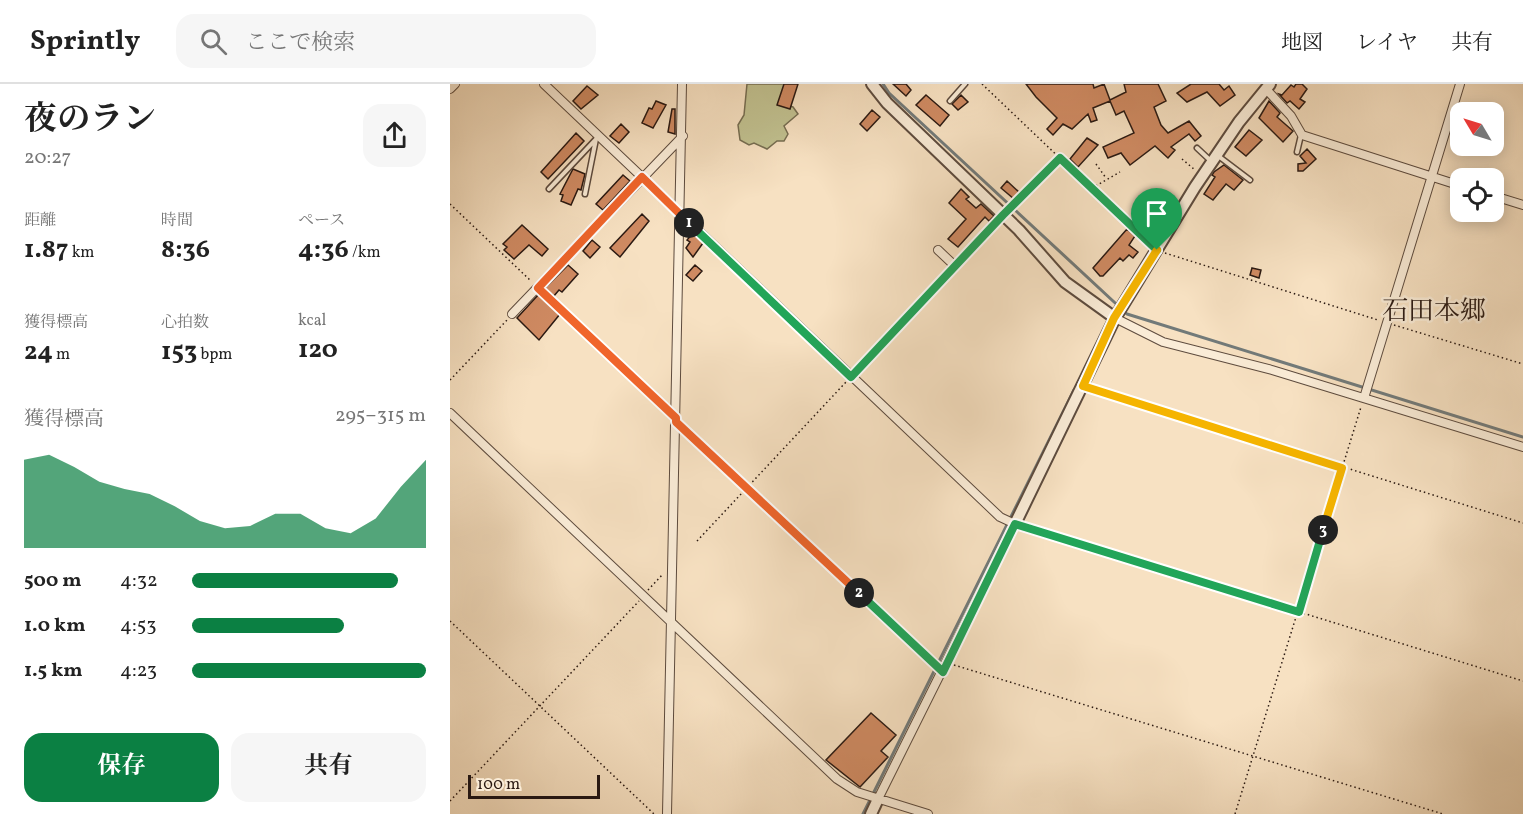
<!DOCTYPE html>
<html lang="ja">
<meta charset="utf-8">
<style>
body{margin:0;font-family:Vollkorn,"Noto Serif JP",serif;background:#f6f6f6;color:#222;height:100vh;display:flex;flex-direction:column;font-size:22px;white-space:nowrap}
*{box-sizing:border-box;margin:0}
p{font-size:20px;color:#767676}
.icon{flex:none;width:33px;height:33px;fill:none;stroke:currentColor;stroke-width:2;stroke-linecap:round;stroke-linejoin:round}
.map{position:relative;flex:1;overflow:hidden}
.drawer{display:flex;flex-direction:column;background:#fff;width:450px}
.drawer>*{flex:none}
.needle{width:39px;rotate:308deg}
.tools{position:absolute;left:1000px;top:18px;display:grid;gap:12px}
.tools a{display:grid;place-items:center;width:54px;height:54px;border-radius:12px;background:#fff;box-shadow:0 3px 15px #0003;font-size:30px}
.scale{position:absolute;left:18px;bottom:15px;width:132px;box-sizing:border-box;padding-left:6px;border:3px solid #2a1912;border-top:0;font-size:16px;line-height:21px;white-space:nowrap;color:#2a1912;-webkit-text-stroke:4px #faecd7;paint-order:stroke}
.pin{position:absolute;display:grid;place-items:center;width:51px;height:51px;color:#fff;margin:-62px -26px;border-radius:50% 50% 50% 0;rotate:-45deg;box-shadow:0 0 6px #0007}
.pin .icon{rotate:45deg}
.km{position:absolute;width:30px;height:30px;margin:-15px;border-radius:50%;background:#222;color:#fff;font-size:16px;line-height:30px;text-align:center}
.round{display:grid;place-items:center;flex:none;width:63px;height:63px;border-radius:18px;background:#f6f6f6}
.overview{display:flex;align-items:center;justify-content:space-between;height:102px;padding:0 24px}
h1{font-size:33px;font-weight:700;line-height:45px}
.stats{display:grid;grid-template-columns:repeat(3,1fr);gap:9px;height:102px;padding:6px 24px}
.stats div{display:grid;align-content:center}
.stats b{font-size:26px;font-weight:700}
.stats small{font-size:16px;font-weight:400}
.stats p{font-size:16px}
.chart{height:168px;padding:12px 24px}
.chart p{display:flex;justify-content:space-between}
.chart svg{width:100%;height:108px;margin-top:6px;fill:#0b8043;opacity:.7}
.primary-button{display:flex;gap:12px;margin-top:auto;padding:12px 24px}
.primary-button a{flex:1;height:69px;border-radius:18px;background:#0b8043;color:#fff;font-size:24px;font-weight:700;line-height:69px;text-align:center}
.primary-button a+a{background:#f6f6f6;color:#222}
ul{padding:0 24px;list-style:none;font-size:20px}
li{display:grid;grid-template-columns:96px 72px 1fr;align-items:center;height:45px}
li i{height:15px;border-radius:8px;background:#0b8043}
header{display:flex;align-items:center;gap:36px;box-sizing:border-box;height:84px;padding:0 30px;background:#fff;border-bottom:2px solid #e0e0e0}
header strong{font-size:28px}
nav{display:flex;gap:33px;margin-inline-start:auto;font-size:21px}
.search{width:420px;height:54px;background:#f6f6f6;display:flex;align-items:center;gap:15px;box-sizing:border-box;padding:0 21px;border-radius:18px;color:#767676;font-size:22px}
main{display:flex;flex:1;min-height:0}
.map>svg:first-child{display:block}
.green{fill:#c1c190;stroke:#766d51;stroke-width:1.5}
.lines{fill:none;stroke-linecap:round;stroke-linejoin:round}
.stream{stroke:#727a79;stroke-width:3}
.building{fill:#cf8a62;stroke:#2a1912;stroke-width:1.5}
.service-casing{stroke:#5d4b3e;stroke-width:7}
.minor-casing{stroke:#5d4b3e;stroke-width:10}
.tertiary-casing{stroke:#5d4b3e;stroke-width:14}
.path{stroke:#2a1912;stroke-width:1.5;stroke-dasharray:1.5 3;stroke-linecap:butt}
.service{stroke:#faecd7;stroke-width:4}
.minor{stroke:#faecd7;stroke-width:8}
.tertiary{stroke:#faecd7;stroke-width:10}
.split-1-casing{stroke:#fff;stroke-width:12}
.split-2-casing{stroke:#fff;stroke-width:12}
.split-3-casing{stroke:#fff;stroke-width:12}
.split-4-casing{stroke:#fff;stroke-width:12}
.split-1{stroke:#22a559;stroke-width:8}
.split-2{stroke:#f0652b;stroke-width:8}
.split-3{stroke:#22a559;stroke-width:8}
.split-4{stroke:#f5b400;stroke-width:8}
.labels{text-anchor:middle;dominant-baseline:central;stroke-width:5;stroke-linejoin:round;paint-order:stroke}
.quarter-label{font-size:26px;fill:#2a1912;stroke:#faecd7}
</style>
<header>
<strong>Sprintly</strong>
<div class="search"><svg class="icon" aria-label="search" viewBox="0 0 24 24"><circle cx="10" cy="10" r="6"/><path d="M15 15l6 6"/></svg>ここで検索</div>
<nav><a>地図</a><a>レイヤ</a><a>共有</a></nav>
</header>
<main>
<section class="drawer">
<div class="overview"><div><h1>夜のラン</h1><p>20:27</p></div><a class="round"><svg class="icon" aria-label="share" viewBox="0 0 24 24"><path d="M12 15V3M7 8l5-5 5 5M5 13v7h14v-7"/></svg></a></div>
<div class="stats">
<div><p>距離</p><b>1.87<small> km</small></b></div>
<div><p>時間</p><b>8:36</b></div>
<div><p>ペース</p><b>4:36<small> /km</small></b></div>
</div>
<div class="stats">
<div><p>獲得標高</p><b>24<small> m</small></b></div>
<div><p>心拍数</p><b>153<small> bpm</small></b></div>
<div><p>kcal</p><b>120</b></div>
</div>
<div class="chart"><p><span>獲得標高</span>295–315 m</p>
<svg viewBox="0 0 160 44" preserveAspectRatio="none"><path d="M0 44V8L10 6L20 11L30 17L40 20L50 22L60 27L70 33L80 36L90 35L100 30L110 30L120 36L130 38L140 32L150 19L160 8V44z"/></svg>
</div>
<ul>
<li><b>500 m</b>4:32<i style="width:88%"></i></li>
<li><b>1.0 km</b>4:53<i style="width:65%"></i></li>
<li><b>1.5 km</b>4:23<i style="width:100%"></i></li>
</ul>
<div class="primary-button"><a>保存</a><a>共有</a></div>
</section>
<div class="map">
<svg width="1073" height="730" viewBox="0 0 1073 730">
<rect width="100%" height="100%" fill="#f7e1c2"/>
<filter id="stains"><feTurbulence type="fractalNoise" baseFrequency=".00333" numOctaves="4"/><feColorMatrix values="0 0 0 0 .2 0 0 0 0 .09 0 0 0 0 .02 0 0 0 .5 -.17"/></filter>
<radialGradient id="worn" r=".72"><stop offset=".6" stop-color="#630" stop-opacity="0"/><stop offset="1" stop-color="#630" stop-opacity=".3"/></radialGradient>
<path class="green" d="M 297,0 L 336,0 L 337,21 L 343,23 L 348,30 L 334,42 L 338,50 L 334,57 L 327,57 L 317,65 L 304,59 L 299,61 L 290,56 L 288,41 L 294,31 Z"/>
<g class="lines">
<path class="stream" d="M 433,0 L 439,9 L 677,230 L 1073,353
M 413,730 L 624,306"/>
</g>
<path class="building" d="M 334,0 L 348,0 L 340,25 L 327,21 Z
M 443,0 L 456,0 L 461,6 L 456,12 Z
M 576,0 L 643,0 L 644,4 L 654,0 L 660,16 L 676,8 L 674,0 L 708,0 L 716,17 L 704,23 L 711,41 L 718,49 L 739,37 L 751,52 L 745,57 L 739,50 L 721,63 L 725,66 L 718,74 L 705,62 L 680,81 L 671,69 L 658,74 L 653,63 L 684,49 L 674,27 L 666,31 L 660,17 L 643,24 L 647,36 L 641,38 L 638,30 L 622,45 L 613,40 L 603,51 L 597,45 L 607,34 L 586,13 Z
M 741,0 L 769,0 L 774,6 L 779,2 L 785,11 L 770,22 L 757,8 L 737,18 L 727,9 Z
M 846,0 L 852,0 L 857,5 L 850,15 L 855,18 L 849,25 L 840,17 L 837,19 L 829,10 L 832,11 L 841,1 L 844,3 Z
M 137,2 L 148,11 L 131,25 L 123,17 Z
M 476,11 L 499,31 L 490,42 L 466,21 Z
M 511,11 L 518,18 L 508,26 L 502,20 Z
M 206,17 L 216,21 L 203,44 L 192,39 L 199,24 L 202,25 Z
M 819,17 L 830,29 L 827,33 L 843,47 L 833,58 L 809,34 Z
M 222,25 L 225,25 L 225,50 L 218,48 Z
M 422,26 L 430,33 L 417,47 L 410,40 Z
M 171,40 L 179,48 L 169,59 L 160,52 Z
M 799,46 L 812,56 L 796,72 L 785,63 Z
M 126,49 L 134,57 L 98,95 L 91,88 Z
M 637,54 L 648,61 L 628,83 L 620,75 Z
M 857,65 L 866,75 L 853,87 L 848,87 L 848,80 L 856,79 L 850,72 Z
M 774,81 L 793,96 L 784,106 L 776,100 L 763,116 L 754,110 L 765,93 L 762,91 L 764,88 Z
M 123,85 L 135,90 L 131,106 L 128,105 L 121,121 L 111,117 L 113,111 L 110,110 Z
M 173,91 L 180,97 L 153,126 L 146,120 Z
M 557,97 L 570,109 L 564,115 L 551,104 Z
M 511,105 L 519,113 L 516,115 L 526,124 L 531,120 L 544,132 L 539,137 L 535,133 L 508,163 L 498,155 L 516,135 L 499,119 Z
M 192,130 L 199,137 L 170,173 L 160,164 Z
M 72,141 L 98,165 L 92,172 L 79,161 L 64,175 L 54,166 L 57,163 L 53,160 Z
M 677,145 L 685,152 L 679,161 L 688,168 L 683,174 L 679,171 L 673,177 L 670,174 L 653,192 L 650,192 L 643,184 Z
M 243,149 L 253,159 L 243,173 L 236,164 L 240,158 L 237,156 Z
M 142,156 L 150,163 L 140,174 L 133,167 Z
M 118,181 L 128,190 L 112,208 L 109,206 L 103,213 L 95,204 Z
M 245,181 L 252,187 L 243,197 L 236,191 Z
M 802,184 L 811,186 L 809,194 L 800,191 Z
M 89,210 L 110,230 L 89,256 L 67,234 Z
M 421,629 L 446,651 L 431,667 L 438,673 L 410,703 L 376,676 Z"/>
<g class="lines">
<g class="service-casing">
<path id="service" d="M 500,17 L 515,0
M 747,64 L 762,78
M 847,68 L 851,51
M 767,71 L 800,96
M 99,105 L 148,53
M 135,110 L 146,55
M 89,204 L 104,220"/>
</g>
<g class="minor-casing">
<path id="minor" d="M 94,0 L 550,433 L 565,440 L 428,715
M 0,5 L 5,0
M 816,5 L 841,32 L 852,51 L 1011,102
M 1044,112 L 1073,121
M 488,166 L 505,182 L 553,131
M 62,230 L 233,52
M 665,234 L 713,258 L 822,286 L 1073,363
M 914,314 L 1010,0
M 0,329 L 387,695 L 407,708 L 478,730
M 217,730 L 232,0"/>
</g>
<g class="tertiary-casing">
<path id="tertiary" d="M 422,0 L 437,19 L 569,146 L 615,198 L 665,234
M 565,440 L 665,234 L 745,103 L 789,38 L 820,0
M 421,730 L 428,715"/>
</g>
<path class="path" d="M 532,0 L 699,159
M 732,75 L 745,86
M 646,80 L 656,94
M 642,104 L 670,88
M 0,120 L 81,197
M 560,125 L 609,75
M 715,169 L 928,236
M 108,224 L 216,325
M 944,241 L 1073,280
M 408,286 L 499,189
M 0,296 L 58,235
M 643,305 L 1073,439
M 234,344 L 486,581
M 574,443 L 1073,597
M 247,457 L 396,298
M 198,506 L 213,490
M 0,537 L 204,730
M 504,581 L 993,730
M 0,717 L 189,517
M 785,730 L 911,323"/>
<use href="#service" class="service"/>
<use href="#minor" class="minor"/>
<use href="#tertiary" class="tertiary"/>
</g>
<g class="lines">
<g class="split-1-casing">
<path id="split-1" d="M 239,139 L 401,293 L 553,131 L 610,74 L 707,166"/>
</g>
<g class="split-2-casing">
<path id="split-2" d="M 239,139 L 192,93 L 88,204 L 226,334 L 226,338 L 409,509"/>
</g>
<g class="split-3-casing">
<path id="split-3" d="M 409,509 L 493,588 L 565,440 L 849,528 L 873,446"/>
</g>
<g class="split-4-casing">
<path id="split-4" d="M 707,166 L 664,234 L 633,302 L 892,384 L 873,446"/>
</g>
<use href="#split-1" class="split-1"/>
<use href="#split-2" class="split-2"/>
<use href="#split-3" class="split-3"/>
<use href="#split-4" class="split-4"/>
</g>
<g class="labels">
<g class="quarter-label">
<text x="984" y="228">石田本郷</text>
</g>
</g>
<rect width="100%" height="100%" filter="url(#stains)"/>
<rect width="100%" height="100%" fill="url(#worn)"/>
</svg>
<div class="tools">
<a><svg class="needle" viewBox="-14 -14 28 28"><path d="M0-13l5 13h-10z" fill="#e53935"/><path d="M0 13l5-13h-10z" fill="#767676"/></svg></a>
<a><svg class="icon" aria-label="locate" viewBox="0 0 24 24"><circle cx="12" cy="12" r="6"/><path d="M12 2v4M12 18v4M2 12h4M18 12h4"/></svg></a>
</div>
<div class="scale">100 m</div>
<div class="pin" style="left:707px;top:166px;background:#1e9e55"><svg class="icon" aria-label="arrive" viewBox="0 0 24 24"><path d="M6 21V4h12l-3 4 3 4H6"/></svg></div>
<b class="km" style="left:239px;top:139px">1</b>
<b class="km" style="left:409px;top:509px">2</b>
<b class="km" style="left:873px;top:446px">3</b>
</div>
</main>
